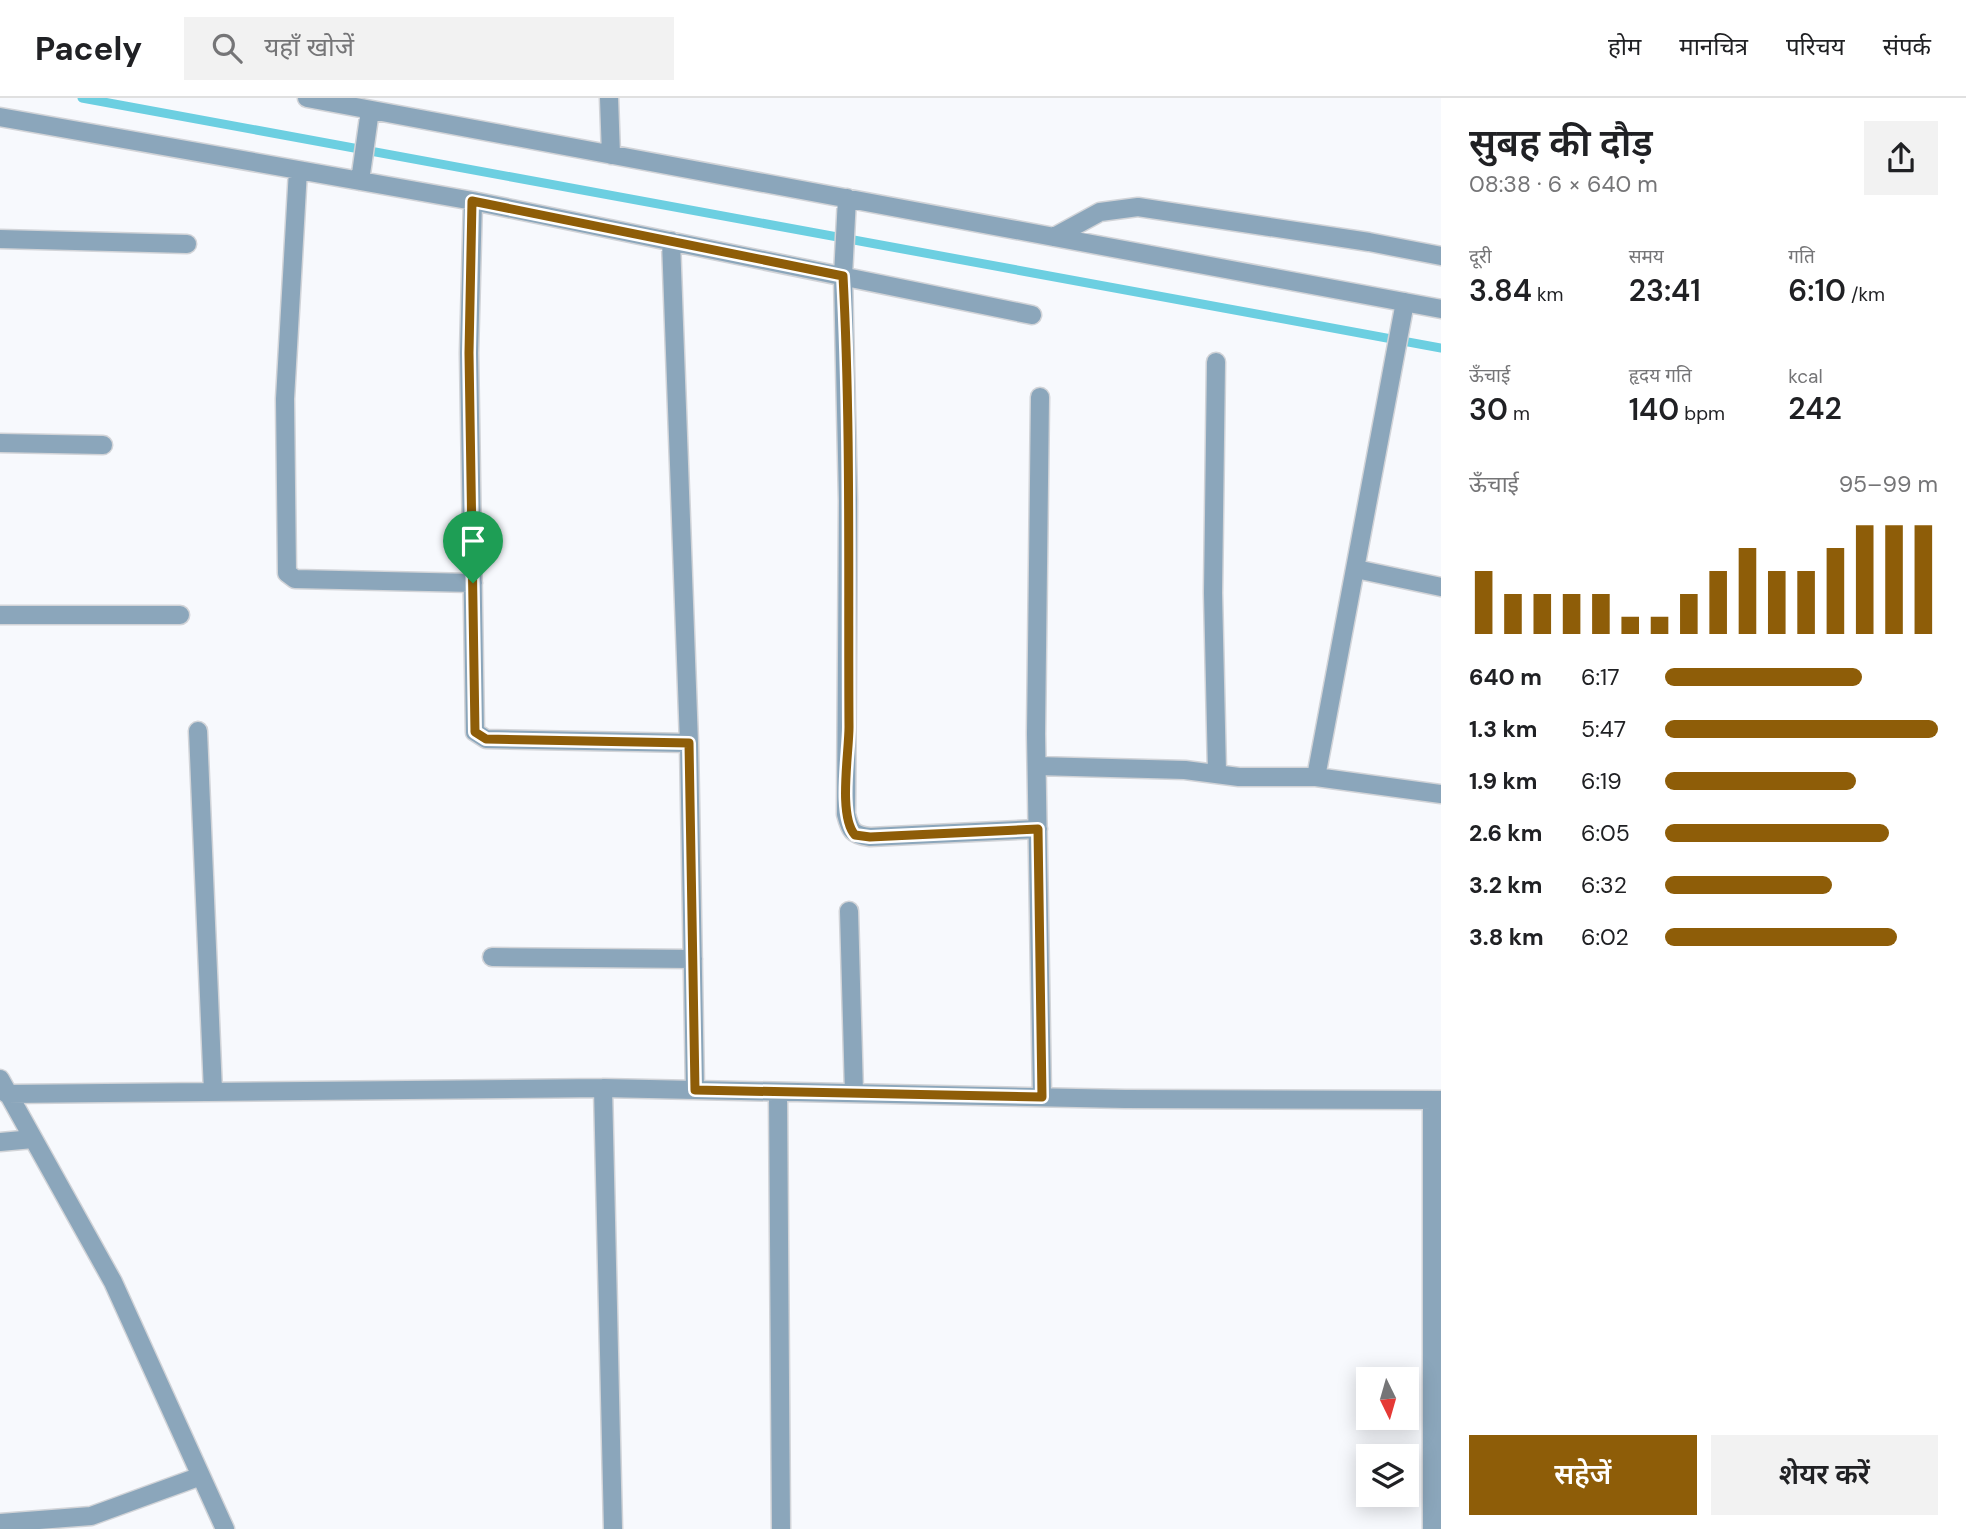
<!DOCTYPE html>
<html lang="hi">
<meta charset="utf-8">
<style>
body{margin:0;font-family:"DM Sans","Noto Sans Devanagari",sans-serif;background:#f2f2f2;color:#202124;height:100vh;display:flex;flex-direction:column;font-size:26px;white-space:nowrap}
*{box-sizing:border-box;margin:0}
p{font-size:23px;color:#757577}
.icon{flex:none;width:38px;height:38px;fill:none;stroke:currentColor;stroke-width:2;stroke-linecap:round;stroke-linejoin:round}
.map{position:relative;flex:1;overflow:hidden}
.drawer{display:flex;flex-direction:column;background:#fff;width:525px}
.drawer>*{flex:none}
.needle{width:46px;rotate:175deg}
.controls{position:absolute;left:1356px;top:1269px;display:grid;gap:14px}
.controls a{display:grid;place-items:center;width:63px;height:63px;border-radius:0px;background:#fff;box-shadow:0 4px 18px #0003;font-size:35px}
.pin{position:absolute;display:grid;place-items:center;width:60px;height:60px;color:#fff;margin:-72px -30px;border-radius:50% 50% 50% 0;rotate:-45deg;box-shadow:0 0 7px #0007}
.pin .icon{rotate:45deg}
.round{display:grid;place-items:center;flex:none;width:74px;height:74px;border-radius:0px;background:#f2f2f2}
.headline{display:flex;align-items:center;justify-content:space-between;height:119px;padding:0 28px}
h1{font-size:38px;font-weight:600;line-height:52px}
.metrics{display:grid;grid-template-columns:repeat(3,1fr);gap:10px;height:119px;padding:7px 28px}
.metrics div{display:grid;align-content:center}
.metrics b{font-size:30px;font-weight:600}
.metrics small{font-size:19px;font-weight:400}
.metrics p{font-size:19px}
.chart{height:196px;padding:14px 28px}
.chart p{display:flex;justify-content:space-between}
.chart svg{width:100%;height:126px;margin-top:7px;stroke:#8e5d08;stroke-width:6}
.button{display:flex;gap:14px;margin-top:auto;padding:14px 28px}
.button a{flex:1;height:80px;border-radius:0px;background:#8e5d08;color:#fff;font-size:28px;font-weight:600;line-height:80px;text-align:center}
.button a+a{background:#f2f2f2;color:#202124}
ul{padding:0 28px;list-style:none;font-size:23px}
li{display:grid;grid-template-columns:112px 84px 1fr;align-items:center;height:52px}
li i{height:18px;border-radius:9px;background:#8e5d08}
header{display:flex;align-items:center;gap:42px;box-sizing:border-box;height:98px;padding:0 35px;background:#fff;border-bottom:2px solid #e0e0e0}
header strong{font-size:33px}
nav{display:flex;gap:38px;margin-inline-start:auto;font-size:24px}
.search{width:490px;height:63px;background:#f2f2f2;display:flex;align-items:center;gap:18px;box-sizing:border-box;padding:0 24px;border-radius:0px;color:#757577;font-size:26px}
main{display:flex;flex:1;min-height:0}
.map>svg:first-child{display:block}
.lines{fill:none;stroke-linecap:round;stroke-linejoin:round}
.stream{stroke:#6ccfe1;stroke-width:9}
.minor-casing{stroke:#d2d4d8;stroke-width:21}
.minor{stroke:#8ba6bb;stroke-width:18}
.route-casing{stroke:#fff;stroke-width:14}
.route{stroke:#8e5d08;stroke-width:9}
</style>
<header>
<strong>Pacely</strong>
<div class="search"><svg class="icon" aria-label="search" viewBox="0 0 24 24"><circle cx="10" cy="10" r="6"/><path d="M15 15l6 6"/></svg>यहाँ खोजें</div>
<nav><a>होम</a><a>मानचित्र</a><a>परिचय</a><a>संपर्क</a></nav>
</header>
<main>
<div class="map">
<svg width="1441" height="1431" viewBox="0 0 1441 1431">
<rect width="100%" height="100%" fill="#f7f9fd"/>
<g class="lines">
<path class="stream" d="M 82,0 L 1441,250"/>
<g class="minor-casing">
<path id="minor" d="M 307,0 L 1441,211
M 609,0 L 611,57
M 0,19 L 473,103 L 1032,217
M 298,72 L 285,301 L 287,475 L 295,481 L 473,485
M 360,83 L 370,12
M 847,100 L 843,178 L 848,403 L 846,716 C 850,732 852,737 870,739 L 1038,731
M 473,103 L 469,255 L 475,634 L 486,641 L 689,645
M 1054,139 L 1100,114 L 1138,109 L 1369,144 L 1441,158
M 0,141 L 187,146
M 671,143 L 689,645 L 695,992
M 1216,264 L 1213,495 L 1217,674
M 1040,299 L 1036,636 L 1042,999
M 0,345 L 103,347
M 1356,471 L 1441,489
M 0,517 L 180,517
M 198,633 L 213,994
M 1037,668 L 1185,672 L 1239,679 L 1316,679 L 1441,696
M 1316,679 L 1405,204
M 849,813 L 854,995
M 492,859 L 693,861
M 0,981 L 113,1184 L 225,1431
M 603,990 L 613,1431
M 778,994 L 781,1431
M 7,996 L 603,990 L 1125,1001 L 1441,1002
M 1432,1002 L 1432,1431
M 0,1044 L 33,1041
M 0,1425 L 91,1418 L 201,1378"/>
</g>
<use href="#minor" class="minor"/>
</g>
<g class="lines">
<g class="route-casing">
<path id="route" d="M 472,103 L 843,178 C 851,328 848,479 849,629 C 849,655 838,718 855,737 L 870,739 L 1038,731 L 1042,999 L 695,992 L 689,645 L 486,641 L 475,634 L 469,255 Z"/>
</g>
<use href="#route" class="route"/>
</g>
</svg>
<div class="controls">
<a><svg class="needle" viewBox="-14 -14 28 28"><path d="M0-13l5 13h-10z" fill="#e53935"/><path d="M0 13l5-13h-10z" fill="#757577"/></svg></a>
<a><svg class="icon" aria-label="layers" viewBox="0 0 24 24"><path d="M12 4l9 5-9 5-9-5zM3 14l9 5 9-5"/></svg></a>
</div>
<div class="pin" style="left:473px;top:485px;background:#1e9e55"><svg class="icon" aria-label="arrive" viewBox="0 0 24 24"><path d="M6 21V4h12l-3 4 3 4H6"/></svg></div>
</div>
<section class="drawer">
<div class="headline"><div><h1>सुबह की दौड़</h1><p>08:38 · 6 × 640 m</p></div><a class="round"><svg class="icon" aria-label="share" viewBox="0 0 24 24"><path d="M12 15V3M7 8l5-5 5 5M5 13v7h14v-7"/></svg></a></div>
<div class="metrics">
<div><p>दूरी</p><b>3.84<small> km</small></b></div>
<div><p>समय</p><b>23:41</b></div>
<div><p>गति</p><b>6:10<small> /km</small></b></div>
</div>
<div class="metrics">
<div><p>ऊँचाई</p><b>30<small> m</small></b></div>
<div><p>हृदय गति</p><b>140<small> bpm</small></b></div>
<div><p>kcal</p><b>242</b></div>
</div>
<div class="chart"><p><span>ऊँचाई</span>95–99 m</p>
<svg viewBox="0 0 160 44" preserveAspectRatio="none"><path d="M5 44V22M15 44V30M25 44V30M35 44V30M45 44V30M55 44V38M65 44V38M75 44V30M85 44V22M95 44V14M105 44V22M115 44V22M125 44V14M135 44V6M145 44V6M155 44V6"/></svg>
</div>
<ul>
<li><b>640 m</b>6:17<i style="width:72%"></i></li>
<li><b>1.3 km</b>5:47<i style="width:100%"></i></li>
<li><b>1.9 km</b>6:19<i style="width:70%"></i></li>
<li><b>2.6 km</b>6:05<i style="width:82%"></i></li>
<li><b>3.2 km</b>6:32<i style="width:61%"></i></li>
<li><b>3.8 km</b>6:02<i style="width:85%"></i></li>
</ul>
<div class="button"><a>सहेजें</a><a>शेयर करें</a></div>
</section>
</main>
